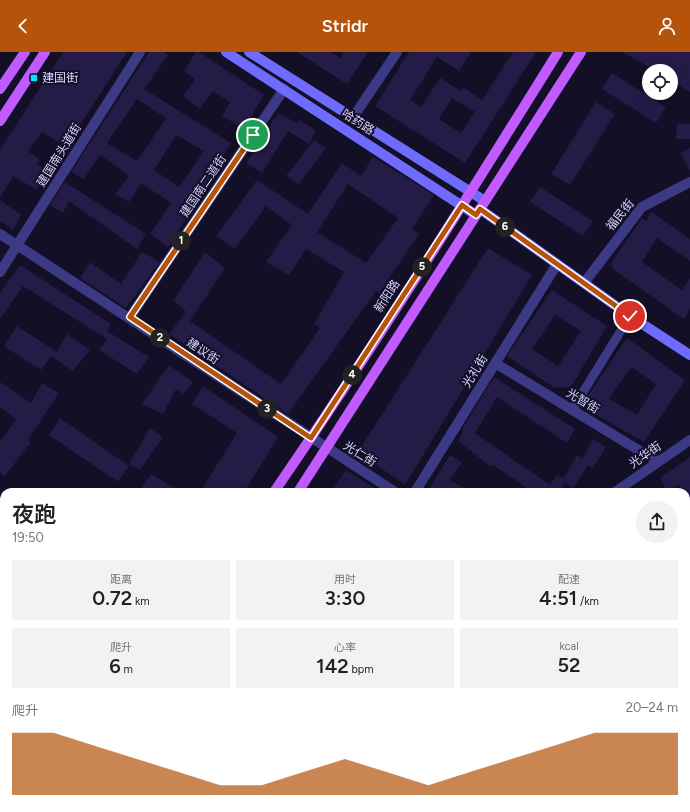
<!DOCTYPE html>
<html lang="zh">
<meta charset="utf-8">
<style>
body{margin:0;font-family:Figtree,"Noto Sans SC",sans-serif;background:#f2f2f2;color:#202124;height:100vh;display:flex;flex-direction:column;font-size:15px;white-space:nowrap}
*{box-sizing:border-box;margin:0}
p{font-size:13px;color:#757577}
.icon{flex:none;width:22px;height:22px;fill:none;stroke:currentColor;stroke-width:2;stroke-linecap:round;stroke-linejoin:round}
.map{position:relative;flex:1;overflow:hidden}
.details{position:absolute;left:0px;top:436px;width:690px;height:324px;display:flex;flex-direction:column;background:#fff;border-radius:12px 12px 0 0;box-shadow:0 4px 16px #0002}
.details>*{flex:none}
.fabs{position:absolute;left:642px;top:12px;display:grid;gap:8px}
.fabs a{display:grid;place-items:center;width:36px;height:36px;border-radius:50%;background:#fff;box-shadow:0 4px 16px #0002;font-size:20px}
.pin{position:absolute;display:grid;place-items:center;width:34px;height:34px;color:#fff;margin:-17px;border:2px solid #fff;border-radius:50%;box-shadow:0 1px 4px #0007}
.km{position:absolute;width:20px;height:20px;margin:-10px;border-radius:50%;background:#222;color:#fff;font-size:11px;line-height:20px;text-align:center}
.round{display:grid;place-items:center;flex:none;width:42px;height:42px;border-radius:21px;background:#f2f2f2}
.summary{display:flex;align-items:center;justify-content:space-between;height:68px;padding:0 12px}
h1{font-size:22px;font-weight:600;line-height:30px}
.figures{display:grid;grid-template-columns:repeat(3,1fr);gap:6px;height:68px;padding:4px 12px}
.figures div{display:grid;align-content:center;border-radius:0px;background:#f2f2f2;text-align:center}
.figures b{font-size:20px;font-weight:600}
.figures small{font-size:11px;font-weight:400}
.figures p{font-size:11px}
.chart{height:112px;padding:8px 12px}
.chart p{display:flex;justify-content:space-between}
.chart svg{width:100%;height:72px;margin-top:4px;fill:#b45309;opacity:.7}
header{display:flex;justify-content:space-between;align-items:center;height:52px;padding:0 12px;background:#b45309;color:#fff;font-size:18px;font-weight:600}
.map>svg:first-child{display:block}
.building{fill:#241b47;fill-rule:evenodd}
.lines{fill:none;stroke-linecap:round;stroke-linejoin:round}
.minor{stroke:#3d3a85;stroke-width:9}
.tertiary{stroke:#3d3a85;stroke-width:10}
.secondary{stroke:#6f6bff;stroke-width:10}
.primary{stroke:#c25bff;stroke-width:10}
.route-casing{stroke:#fff;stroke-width:8}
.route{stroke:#b45309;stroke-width:5}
.poi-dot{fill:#00e5ff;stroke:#130f26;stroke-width:1.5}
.labels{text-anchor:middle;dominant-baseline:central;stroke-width:4;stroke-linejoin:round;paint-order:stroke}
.poi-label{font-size:12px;fill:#d9d4ff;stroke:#130f26;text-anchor:start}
.street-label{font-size:12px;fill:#d9d4ff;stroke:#130f26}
</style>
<header><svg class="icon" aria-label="back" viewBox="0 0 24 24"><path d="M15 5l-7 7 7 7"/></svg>Stridr<svg class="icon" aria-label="person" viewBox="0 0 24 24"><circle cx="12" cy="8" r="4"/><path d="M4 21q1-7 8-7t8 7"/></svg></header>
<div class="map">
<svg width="690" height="760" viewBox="0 0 690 760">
<rect width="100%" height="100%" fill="#130f26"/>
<path class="building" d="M 63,0 L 127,0 L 66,95 L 42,80 L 28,99 L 40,108 L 37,112 L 48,119 L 37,138 L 13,124 L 0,146 L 0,98 Z
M 149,0 L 164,0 L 168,3 L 144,37 L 231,91 L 197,147 L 198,148 L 168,195 L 150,182 L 171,151 L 141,131 L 129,150 L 115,142 L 129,124 L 100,103 L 84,127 L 71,120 ZM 137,47 L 166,66 L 137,109 L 107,91 ZM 176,83 L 204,99 L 179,135 L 154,118 Z
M 196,0 L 199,0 L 264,43 L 244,77 L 222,64 L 230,50 L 213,39 L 200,57 L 183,44 L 195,27 L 184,19 Z
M 297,0 L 330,0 L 341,6 L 344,0 L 368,0 L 347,32 Z
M 409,0 L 471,0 L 459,19 L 437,5 L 410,48 L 421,55 L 440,26 L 461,39 L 463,35 L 482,48 L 513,0 L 536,0 L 465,111 L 375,54 ZM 452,46 L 475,60 L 461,81 L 439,67 Z
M 623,0 L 690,0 L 690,40 L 671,28 L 671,19 L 656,19 Z
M 612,21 L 666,55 L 656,71 L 602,37 Z
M 596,50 L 615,62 L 570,133 L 551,122 Z
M 278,61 L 297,71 L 299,68 L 316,78 L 309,92 L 288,79 L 262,121 L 246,111 Z
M 677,72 L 690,72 L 690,87 L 676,87 Z
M 314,88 L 326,96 L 299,132 L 286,124 Z
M 690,96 L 690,119 L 680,101 Z
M 373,105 L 434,143 L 412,177 L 419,182 L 379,241 L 376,239 L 288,362 L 169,282 L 186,260 L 174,248 L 205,200 L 225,216 L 190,269 L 281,332 L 320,276 L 314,272 L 344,220 L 306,197 L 289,223 L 266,210 L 292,173 L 266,154 L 235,197 L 216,184 L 257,128 L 308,162 L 342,111 L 361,124 ZM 348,132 L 398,166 L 366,211 L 317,180 Z
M 65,130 L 146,182 L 137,197 L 69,149 L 63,161 L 50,153 Z
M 540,135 L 593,169 L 583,184 L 530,150 Z
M 0,148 L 21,163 L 13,178 L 0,169 Z
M 652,160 L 690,187 L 690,209 L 657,186 L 642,210 L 682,238 L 690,226 L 690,257 L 684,267 L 613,217 L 611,211 L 642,166 L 646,169 Z
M 488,196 L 532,223 L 405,433 L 358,400 Z
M 142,200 L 160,210 L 126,256 L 80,226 L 90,210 L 121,232 Z
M 20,213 L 111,272 L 107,279 L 149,305 L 137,322 L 99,298 L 107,287 L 23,234 L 0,267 L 0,241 Z
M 552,238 L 607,274 L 571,335 L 555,336 L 507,304 ZM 555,263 L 581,279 L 558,314 L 532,297 Z
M 17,274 L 57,300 L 67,282 L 90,298 L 73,319 L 51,304 L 41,318 L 4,294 Z
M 627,286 L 685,328 L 644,390 L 588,358 L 585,348 ZM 631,315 L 656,332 L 637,363 L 609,347 Z
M 169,313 L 193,330 L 184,342 L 176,337 L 163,362 L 142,352 Z
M 494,325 L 575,377 L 567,391 L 497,345 L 475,381 L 550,433 L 557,423 L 564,426 L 577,403 L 582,407 L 593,387 L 606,395 L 593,416 L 588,413 L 573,437 L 565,431 L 560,440 L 533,440 L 493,413 L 491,415 L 458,389 L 463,379 L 462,377 Z
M 0,330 L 31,351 L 42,331 L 59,341 L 28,388 L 31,390 L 4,425 L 0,421 L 0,390 L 16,367 L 0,355 Z
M 203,334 L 278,385 L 244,440 L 200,440 L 237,381 L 192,352 Z
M 60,366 L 129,414 L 118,430 L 49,383 Z
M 150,376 L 163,385 L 140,418 L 129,412 Z
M 450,403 L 462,410 L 450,428 L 471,440 L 427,440 Z
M 690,405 L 690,449 L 686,440 L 684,440 L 679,433 L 667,439 L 660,426 Z
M 346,418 L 380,440 L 331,440 Z
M 151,422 L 181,440 L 139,440 Z"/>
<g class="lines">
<path class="minor" d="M 572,358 L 630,264"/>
<path class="tertiary" d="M 352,67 L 397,0
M 0,182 L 395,440
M 0,220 L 140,0
M 584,231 L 642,155 L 690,130
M 130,265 L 284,37
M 495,311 L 658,410
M 415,440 L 557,212
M 615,440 L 690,388
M 686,531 L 690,528
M 686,603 L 690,606
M 524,756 L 530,760
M 650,756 L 655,760"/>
<path class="secondary" d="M 226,0 L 476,163
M 249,0 L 485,149
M 480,157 L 630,264 L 690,303
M 0,523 L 4,526
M 0,536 L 4,539
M 336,756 L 342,760
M 354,756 L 360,760"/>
<path class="primary" d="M 0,37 L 25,0
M 0,69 L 45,0
M 274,440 C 373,296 466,148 558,0
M 298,440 L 581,0
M 59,760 L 62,756
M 86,760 L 88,756"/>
</g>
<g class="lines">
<g class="route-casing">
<path id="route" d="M 253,83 L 130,265 L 311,386 L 462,153 L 476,163 L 480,157 L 630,264"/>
</g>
<use href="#route" class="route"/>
</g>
<rect class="poi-dot" x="30" y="22" width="8" height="8" rx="2"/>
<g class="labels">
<g class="poi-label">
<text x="42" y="26">建国街</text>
</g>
<g class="street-label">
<text transform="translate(358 70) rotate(33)">哈药路</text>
<text transform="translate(59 103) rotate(-58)">建国南头道街</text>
<text transform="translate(203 134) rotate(-56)">建国南二道街</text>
<text transform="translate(620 163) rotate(-51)">福民街</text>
<text transform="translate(387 244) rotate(-57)">新阳路</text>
<text transform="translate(203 299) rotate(34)">建议街</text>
<text transform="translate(475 319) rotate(-58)">光礼街</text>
<text transform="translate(583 349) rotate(31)">光智街</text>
<text transform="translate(360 402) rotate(32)">光仁街</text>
<text transform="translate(645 403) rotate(-35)">光华街</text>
</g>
</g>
</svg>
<div class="fabs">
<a><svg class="icon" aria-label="locate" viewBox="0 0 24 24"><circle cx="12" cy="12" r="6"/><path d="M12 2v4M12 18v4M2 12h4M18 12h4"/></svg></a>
</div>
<div class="pin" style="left:253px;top:83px;background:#1e9e55"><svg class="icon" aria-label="arrive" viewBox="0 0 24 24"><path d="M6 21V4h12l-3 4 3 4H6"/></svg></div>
<div class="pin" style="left:630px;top:264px;background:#d93025"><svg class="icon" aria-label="check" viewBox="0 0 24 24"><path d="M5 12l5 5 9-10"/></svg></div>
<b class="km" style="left:181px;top:189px">1</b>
<b class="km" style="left:160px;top:286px">2</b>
<b class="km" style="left:267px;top:357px">3</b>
<b class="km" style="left:352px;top:323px">4</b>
<b class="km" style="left:422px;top:215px">5</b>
<b class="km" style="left:505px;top:175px">6</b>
<section class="details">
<div class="summary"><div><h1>夜跑</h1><p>19:50</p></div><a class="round"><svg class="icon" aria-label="share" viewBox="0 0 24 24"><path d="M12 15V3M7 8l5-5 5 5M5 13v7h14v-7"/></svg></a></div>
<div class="figures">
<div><p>距离</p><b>0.72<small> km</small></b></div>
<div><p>用时</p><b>3:30</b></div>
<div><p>配速</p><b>4:51<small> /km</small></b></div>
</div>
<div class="figures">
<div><p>爬升</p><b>6<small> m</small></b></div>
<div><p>心率</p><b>142<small> bpm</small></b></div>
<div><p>kcal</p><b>52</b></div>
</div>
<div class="chart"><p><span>爬升</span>20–24 m</p>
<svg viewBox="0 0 160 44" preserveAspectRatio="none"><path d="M0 44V6L10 6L20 14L30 22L40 30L50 38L60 38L70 30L80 22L90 30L100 38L110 30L120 22L130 14L140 6L150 6L160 6V44z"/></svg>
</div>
</section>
</div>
